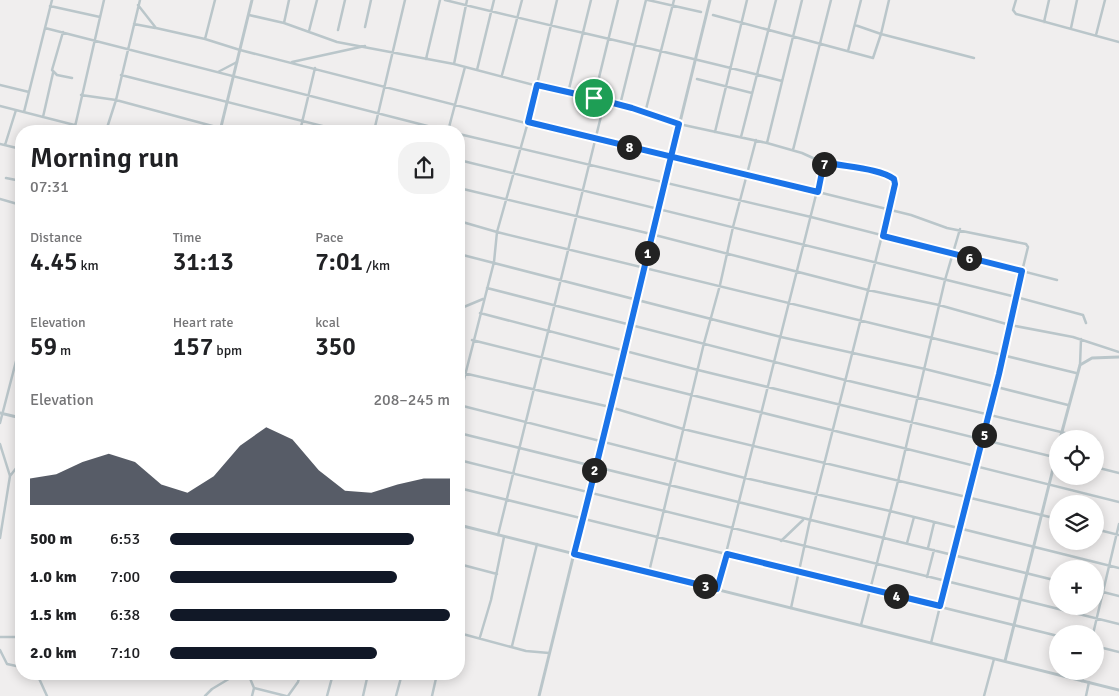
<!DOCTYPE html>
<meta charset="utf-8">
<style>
body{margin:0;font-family:Signika,sans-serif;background:#f2f2f2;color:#202124;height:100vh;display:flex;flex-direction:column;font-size:19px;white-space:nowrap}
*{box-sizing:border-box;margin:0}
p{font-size:16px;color:#757577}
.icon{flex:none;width:28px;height:28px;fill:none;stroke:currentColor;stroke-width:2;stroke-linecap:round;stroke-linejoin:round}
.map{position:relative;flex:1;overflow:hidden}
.drawer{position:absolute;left:15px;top:125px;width:450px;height:555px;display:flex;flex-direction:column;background:#fff;border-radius:20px;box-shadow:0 2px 12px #0003}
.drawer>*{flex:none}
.buttons{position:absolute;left:1049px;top:430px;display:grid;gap:10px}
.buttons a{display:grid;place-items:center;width:55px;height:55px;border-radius:50%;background:#fff;box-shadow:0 2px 12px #0003;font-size:25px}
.pin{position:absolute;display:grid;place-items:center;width:42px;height:42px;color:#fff;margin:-21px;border:2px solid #fff;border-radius:50%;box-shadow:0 1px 5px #0007}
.km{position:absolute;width:25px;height:25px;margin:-12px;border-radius:50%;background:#222;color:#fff;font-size:14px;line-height:25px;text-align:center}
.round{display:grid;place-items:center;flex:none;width:52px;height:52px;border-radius:20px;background:#f2f2f2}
.headline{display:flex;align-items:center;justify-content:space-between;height:85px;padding:0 15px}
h1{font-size:28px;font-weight:600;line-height:38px}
.stats{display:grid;grid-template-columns:repeat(3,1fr);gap:8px;height:85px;padding:5px 15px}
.stats div{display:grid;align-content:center}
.stats b{font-size:25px;font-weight:600}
.stats small{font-size:14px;font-weight:400}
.stats p{font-size:14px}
.chart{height:140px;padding:10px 15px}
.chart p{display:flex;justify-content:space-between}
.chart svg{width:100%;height:90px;margin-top:5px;fill:#111827;opacity:.7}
ul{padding:0 15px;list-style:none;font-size:16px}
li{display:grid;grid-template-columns:80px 60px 1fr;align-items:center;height:38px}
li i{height:12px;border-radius:6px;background:#111827}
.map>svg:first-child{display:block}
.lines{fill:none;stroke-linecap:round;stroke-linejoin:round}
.minor{stroke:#bac6ca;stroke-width:2.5}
.tertiary{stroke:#bac6ca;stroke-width:3}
.route-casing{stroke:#fff;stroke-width:10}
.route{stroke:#1a73e8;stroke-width:6}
</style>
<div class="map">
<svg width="1119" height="696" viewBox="0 0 1119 696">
<rect width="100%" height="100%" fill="#f0eeee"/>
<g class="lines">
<path class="minor" d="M 215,0 L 205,39 L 240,50 L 561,132 L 818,192 L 911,215 L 947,228 L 1026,244 L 1028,247 L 931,643
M 445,0 C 558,28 670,52 782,81
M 557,0 L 528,122 L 497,232 L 1076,373
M 648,0 L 701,12
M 889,0 L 881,34 L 974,58
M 1016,0 L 1013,10 L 1016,14 L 1119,42
M 138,5 L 156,28 L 205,39
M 50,6 L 100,17
M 249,15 L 284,23 L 337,42 L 454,64 L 568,94 L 605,100 L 679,124 L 767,143 L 802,153 L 824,163 L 717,589
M 713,15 L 873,58 L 881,34 L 855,25
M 1044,22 L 1049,0
M 284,23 L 289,0
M 134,24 L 155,28
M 365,27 L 371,0
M 45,28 L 447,131
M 1071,28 L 1077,0
M 338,30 L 345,0
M 309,31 L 317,0
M 63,32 L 52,70 L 57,75 L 72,78
M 1096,35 L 1105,0
M 848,51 L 861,0
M 426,59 L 440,0
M 292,62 L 365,46
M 454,64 L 467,0
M 477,70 L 494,0
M 218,72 L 237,62
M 121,75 L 342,131
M 502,75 L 522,0
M 697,79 L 752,93
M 0,85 L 29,92
M 568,93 L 591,0
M 81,95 L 116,100 L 231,131
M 594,98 L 618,0
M 620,105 L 646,0
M 0,106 L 98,131
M 24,112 L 52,0
M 645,113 L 674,0
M 43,117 L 53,73
M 74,131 L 104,0
M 106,131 L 116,100 L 140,0
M 300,131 L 315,68
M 374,131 L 405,0
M 448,131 L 465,67
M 715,132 L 747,0
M 459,134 L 811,217 L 1057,280
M 741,137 L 776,0
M 767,143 L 802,0
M 0,144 L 21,149
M 5,145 L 16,110
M 793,150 L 831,0
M 459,160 L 1016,297 L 1083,315 L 1086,323
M 6,178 L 21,181
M 459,188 L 651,234 L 868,290 L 939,305 L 1010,325 L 1073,337 L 1119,352
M 0,199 L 21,205
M 459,221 L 497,232 L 494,262 L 459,399
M 459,254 L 781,337 L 925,369 L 1068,405
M 487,288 L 845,380 L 1090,439
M 459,309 L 483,299
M 480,313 L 698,370 L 1058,458
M 472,340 L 1119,502
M 1080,365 L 1081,339
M 459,372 L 610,407 L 683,429 L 1058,519
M 459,405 L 745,478 L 890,511 L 1119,568
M 0,423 L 21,342
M 459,433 L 1058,581
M 1095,440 L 1097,441
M 0,444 L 10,476 L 0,538
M 459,460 L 1119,624
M 1095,467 L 1119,473
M 10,476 L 21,462
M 459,488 L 1058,636
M 1095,529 L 1119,535
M 498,535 L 605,100
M 781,541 L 803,520
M 907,543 L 914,517
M 928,548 L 934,523
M 459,564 L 497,574
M 649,572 L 704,343 L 720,285 L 733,227 L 756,140
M 927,577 L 934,550
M 1095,590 L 1119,596
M 791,608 L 810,520 L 895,184 L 894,179 C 878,168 845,168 825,163
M 861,625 L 898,481 L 945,280 L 960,229
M 459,633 L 526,651 L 549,653
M 1093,634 L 1119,524
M 0,637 L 19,637 L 21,640
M 480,637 L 491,600 L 504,537
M 512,646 L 537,544
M 1095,646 L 1119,652
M 0,650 L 7,664 L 21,667
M 37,674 L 47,696
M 241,674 L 249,676 L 254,688 L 252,696
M 1082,681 L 1084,671
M 254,688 L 286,696
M 205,696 L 212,689 L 237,674
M 288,696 L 298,682 L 300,674
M 327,696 L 333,674
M 363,696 L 368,674
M 396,696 L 402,674
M 432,696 L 437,674
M 984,696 L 994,659
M 1086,696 L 1089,682"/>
<path class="tertiary" d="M 220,131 L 252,0
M 0,413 L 21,418
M 1060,439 L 1080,365 L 1092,358 L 1119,357
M 459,525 L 1119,690
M 1005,661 L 1058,449
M 539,696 L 710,0"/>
</g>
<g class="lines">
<g class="route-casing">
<path id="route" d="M 594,98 L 632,108 L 679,124 C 644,267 611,411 574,554 L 717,589 L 727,554 L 940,606 L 999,374 L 1022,271 L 883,236 L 895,184 L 894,179 C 879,168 844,167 824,162 L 818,192 L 528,122 L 537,85 L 594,98"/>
</g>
<use href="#route" class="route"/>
</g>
</svg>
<div class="buttons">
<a><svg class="icon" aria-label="locate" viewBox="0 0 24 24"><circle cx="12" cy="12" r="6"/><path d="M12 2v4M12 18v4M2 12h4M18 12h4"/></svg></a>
<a><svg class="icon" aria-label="layers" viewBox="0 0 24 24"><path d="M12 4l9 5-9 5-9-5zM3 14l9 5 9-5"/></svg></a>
<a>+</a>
<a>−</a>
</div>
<div class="pin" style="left:594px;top:98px;background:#1e9e55"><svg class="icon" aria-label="arrive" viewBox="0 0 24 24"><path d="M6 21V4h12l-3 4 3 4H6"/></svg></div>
<b class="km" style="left:647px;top:253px">1</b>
<b class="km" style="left:594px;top:470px">2</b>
<b class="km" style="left:705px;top:586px">3</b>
<b class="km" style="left:896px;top:596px">4</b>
<b class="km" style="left:984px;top:435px">5</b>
<b class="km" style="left:969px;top:258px">6</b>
<b class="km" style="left:824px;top:164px">7</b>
<b class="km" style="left:629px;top:147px">8</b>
<section class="drawer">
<div class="headline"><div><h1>Morning run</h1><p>07:31</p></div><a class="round"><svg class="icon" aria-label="share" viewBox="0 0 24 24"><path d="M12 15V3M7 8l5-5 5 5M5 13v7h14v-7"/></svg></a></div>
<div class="stats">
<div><p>Distance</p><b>4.45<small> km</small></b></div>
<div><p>Time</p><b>31:13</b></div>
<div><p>Pace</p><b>7:01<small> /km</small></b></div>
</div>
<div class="stats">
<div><p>Elevation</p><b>59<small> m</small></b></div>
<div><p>Heart rate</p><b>157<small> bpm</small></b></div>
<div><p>kcal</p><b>350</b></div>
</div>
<div class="chart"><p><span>Elevation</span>208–245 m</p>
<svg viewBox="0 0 160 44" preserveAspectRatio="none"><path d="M0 44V31L10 29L20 23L30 19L40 23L50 34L60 38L70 30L80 15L90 6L100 12L110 27L120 37L130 38L140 34L150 31L160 31V44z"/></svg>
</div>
<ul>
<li><b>500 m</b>6:53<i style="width:87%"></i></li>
<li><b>1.0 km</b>7:00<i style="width:81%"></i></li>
<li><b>1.5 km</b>6:38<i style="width:100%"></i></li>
<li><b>2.0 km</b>7:10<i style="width:74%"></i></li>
</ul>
</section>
</div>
